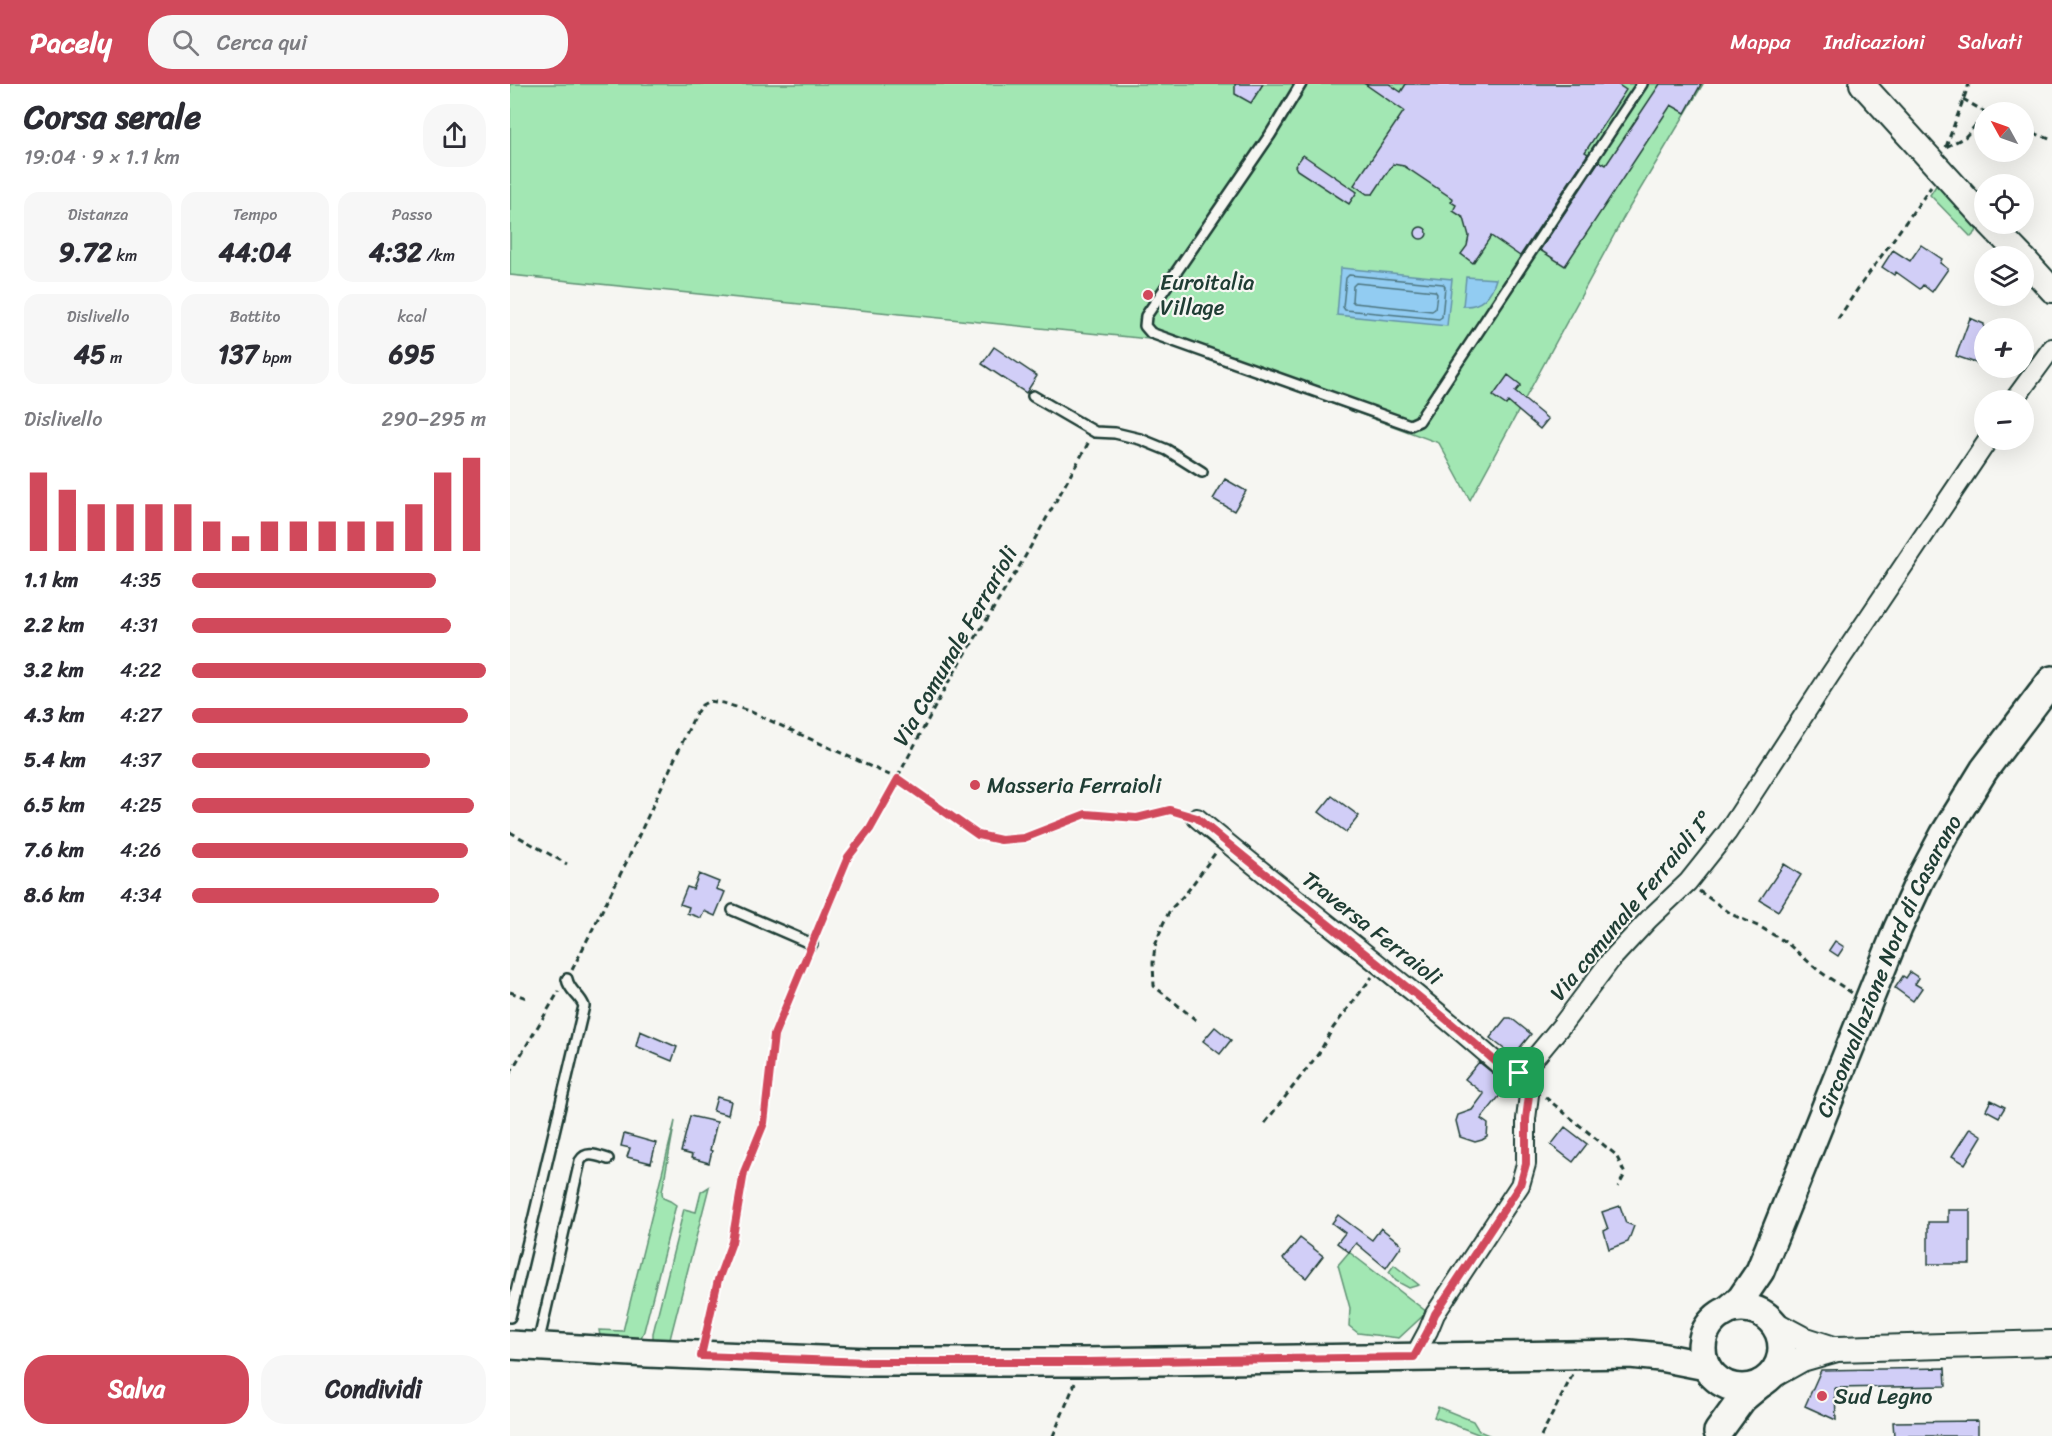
<!DOCTYPE html>
<html lang="it">
<meta charset="utf-8">
<style>
body{margin:0;font-family:Sriracha,sans-serif;background:#f7f7f7;color:#2b2b33;height:100vh;display:flex;flex-direction:column;font-size:22px;white-space:nowrap}
*{box-sizing:border-box;margin:0}
p{font-size:20px;color:#7c7c81}
.icon{flex:none;width:33px;height:33px;fill:none;stroke:currentColor;stroke-width:2;stroke-linecap:round;stroke-linejoin:round}
.map{position:relative;flex:1;overflow:hidden}
.drawer{display:flex;flex-direction:column;background:#fff;width:510px}
.drawer>*{flex:none}
.needle{width:39px;rotate:310deg}
.fabs{position:absolute;left:1464px;top:18px;display:grid;gap:12px}
.fabs a{display:grid;place-items:center;width:60px;height:60px;border-radius:50%;background:#fff;box-shadow:0 6px 24px #0002;font-size:30px}
.pin{position:absolute;display:grid;place-items:center;width:51px;height:51px;color:#fff;margin:-26px;border-radius:12px;box-shadow:0 3px 9px #0006}
.round{display:grid;place-items:center;flex:none;width:63px;height:63px;border-radius:24px;background:#f7f7f7}
.summary{display:flex;align-items:center;justify-content:space-between;height:102px;padding:0 24px}
h1{font-size:33px;font-weight:800;line-height:45px}
.stats{display:grid;grid-template-columns:repeat(3,1fr);gap:9px;height:102px;padding:6px 24px}
.stats div{display:grid;align-content:center;border-radius:15px;background:#f7f7f7;text-align:center}
.stats b{font-size:26px;font-weight:800}
.stats small{font-size:16px;font-weight:400}
.stats p{font-size:16px}
.chart{height:168px;padding:12px 24px}
.chart p{display:flex;justify-content:space-between}
.chart svg{width:100%;height:108px;margin-top:6px;stroke:#d1495b;stroke-width:6}
.primary-button{display:flex;gap:12px;margin-top:auto;padding:12px 24px}
.primary-button a{flex:1;height:69px;border-radius:24px;background:#d1495b;color:#fff;font-size:24px;font-weight:800;line-height:69px;text-align:center}
.primary-button a+a{background:#f7f7f7;color:#2b2b33}
ul{padding:0 24px;list-style:none;font-size:20px}
li{display:grid;grid-template-columns:96px 72px 1fr;align-items:center;height:45px}
li i{height:15px;border-radius:8px;background:#d1495b}
header{display:flex;align-items:center;gap:36px;box-sizing:border-box;height:84px;padding:0 30px;background:#d1495b;color:#fff}
header strong{font-size:28px}
nav{display:flex;gap:33px;margin-inline-start:auto;font-size:21px}
.search{width:420px;height:54px;background:#f7f7f7;display:flex;align-items:center;gap:15px;box-sizing:border-box;padding:0 21px;border-radius:24px;color:#7c7c81;font-size:22px}
main{display:flex;flex:1;min-height:0}
.map>svg:first-child{display:block}
.green{fill:#a2e7b3;stroke:#609274;stroke-width:1.5}
.water{fill:#92ccf2;stroke:#6493a6;stroke-width:1.5}
.lines{fill:none;stroke-linecap:round;stroke-linejoin:round}
.shore{stroke:#4d7680;stroke-width:1.5}
.building{fill:#d1cef7;stroke:#1f3d34;stroke-width:1.5}
.lane-casing{stroke:#1f3d34;stroke-width:14}
.street-casing{stroke:#1f3d34;stroke-width:22}
.secondary-casing{stroke:#1f3d34;stroke-width:28}
.primary-casing{stroke:#1f3d34;stroke-width:32}
.path{stroke:#1f3d34;stroke-width:3;stroke-dasharray:6 4.5;stroke-linecap:butt}
.lane{stroke:#f6f6f2;stroke-width:9}
.street{stroke:#f6f6f2;stroke-width:18}
.secondary{stroke:#f6f6f2;stroke-width:24}
.primary{stroke:#f6f6f2;stroke-width:27}
.route-casing{stroke:#fff;stroke-width:12}
.route{stroke:#d1495b;stroke-width:8}
.poi-dot{fill:#d1495b;stroke:#f6f6f2;stroke-width:2}
.labels{text-anchor:middle;dominant-baseline:central;stroke-width:4.5;stroke-linejoin:round;paint-order:stroke}
.poi-label{font-size:22px;fill:#1f3d34;stroke:#f6f6f2;text-anchor:start}
.street-label{font-size:22px;fill:#1f3d34;stroke:#f6f6f2}
</style>
<header>
<strong>Pacely</strong>
<div class="search"><svg class="icon" aria-label="search" viewBox="0 0 24 24"><circle cx="10" cy="10" r="6"/><path d="M15 15l6 6"/></svg>Cerca qui</div>
<nav><a>Mappa</a><a>Indicazioni</a><a>Salvati</a></nav>
</header>
<main>
<section class="drawer">
<div class="summary"><div><h1>Corsa serale</h1><p>19:04 · 9 × 1.1 km</p></div><a class="round"><svg class="icon" aria-label="share" viewBox="0 0 24 24"><path d="M12 15V3M7 8l5-5 5 5M5 13v7h14v-7"/></svg></a></div>
<div class="stats">
<div><p>Distanza</p><b>9.72<small> km</small></b></div>
<div><p>Tempo</p><b>44:04</b></div>
<div><p>Passo</p><b>4:32<small> /km</small></b></div>
</div>
<div class="stats">
<div><p>Dislivello</p><b>45<small> m</small></b></div>
<div><p>Battito</p><b>137<small> bpm</small></b></div>
<div><p>kcal</p><b>695</b></div>
</div>
<div class="chart"><p><span>Dislivello</span>290–295 m</p>
<svg viewBox="0 0 160 44" preserveAspectRatio="none"><path d="M5 44V12M15 44V19M25 44V25M35 44V25M45 44V25M55 44V25M65 44V32M75 44V38M85 44V32M95 44V32M105 44V32M115 44V32M125 44V32M135 44V25M145 44V12M155 44V6"/></svg>
</div>
<ul>
<li><b>1.1 km</b>4:35<i style="width:83%"></i></li>
<li><b>2.2 km</b>4:31<i style="width:88%"></i></li>
<li><b>3.2 km</b>4:22<i style="width:100%"></i></li>
<li><b>4.3 km</b>4:27<i style="width:94%"></i></li>
<li><b>5.4 km</b>4:37<i style="width:81%"></i></li>
<li><b>6.5 km</b>4:25<i style="width:96%"></i></li>
<li><b>7.6 km</b>4:26<i style="width:94%"></i></li>
<li><b>8.6 km</b>4:34<i style="width:84%"></i></li>
</ul>
<div class="primary-button"><a>Salva</a><a>Condividi</a></div>
</section>
<div class="map">
<svg width="1542" height="1352" viewBox="0 0 1542 1352">
<rect width="100%" height="100%" fill="#f6f6f2"/>
<filter id="ink" filterUnits="userSpaceOnUse"><feTurbulence type="fractalNoise" baseFrequency=".0167" numOctaves="2"/><feDisplacementMap in="SourceGraphic" scale="12" xChannelSelector="R" yChannelSelector="G"/><feConvolveMatrix kernelMatrix="1 2 1 2 8 2 1 2 1" color-interpolation-filters="sRGB"/></filter>
<g filter="url(#ink)">
<path class="green" d="M 0,0 L 1193,0 L 1116,129 L 960,416 L 929,359 L 649,256 L 0,191 Z
M 1429,97 L 1468,141 L 1466,148 L 1461,153 L 1420,111 Z
M 165,1037 L 152,1108 L 153,1114 L 160,1117 L 166,1121 L 134,1247 L 130,1256 L 93,1255 L 90,1252 L 89,1246 L 113,1247 Z
M 199,1103 L 159,1259 L 149,1259 L 143,1255 L 143,1249 L 174,1125 L 186,1128 L 191,1108 Z
M 839,1168 L 917,1228 L 889,1254 L 848,1249 L 839,1242 L 840,1224 L 828,1181 Z
M 884,1181 L 909,1201 L 899,1204 L 886,1197 L 879,1188 Z
M 928,1323 L 963,1337 L 969,1347 L 981,1352 L 973,1352 L 924,1333 Z"/>
<path class="water" d="M 831,184 L 942,195 L 937,242 L 827,231 Z
M 956,193 L 986,195 C 981,212 971,223 953,222 Z"/>
<g class="lines">
<path class="shore" d="M 839,191 L 933,200 L 935,203 L 932,233 L 929,235 L 835,226 L 833,223 L 836,194 Z
M 846,199 L 925,207 L 927,210 L 925,225 L 922,227 L 844,219 L 842,217 L 843,202 Z"/>
</g>
<path class="building" d="M 725,0 L 753,0 L 741,19 L 725,10 Z
M 855,0 L 879,0 L 891,8 L 896,0 L 1107,0 L 1116,6 L 1075,68 L 1078,70 L 1010,172 L 981,152 L 963,179 L 951,170 L 957,162 L 959,152 L 954,134 L 943,127 L 946,121 L 941,118 L 943,115 L 894,82 L 883,80 L 863,110 L 857,110 L 844,101 L 894,27 Z
M 1150,0 L 1191,0 L 1175,29 L 1161,21 L 1055,182 L 1030,166 L 1089,77 L 1096,81 Z
M 793,71 L 847,108 L 839,120 L 787,86 L 785,82 Z
M905 149a6 6 0 1 1 12 0a6 6 0 1 1-12 0Z
M 1411,161 L 1432,175 L 1430,179 L 1438,185 L 1422,208 L 1413,201 L 1410,205 L 1386,188 L 1384,191 L 1372,183 L 1383,166 L 1400,177 Z
M 1460,234 L 1474,240 L 1474,282 L 1446,272 Z
M 484,263 L 527,292 L 516,309 L 472,280 Z
M 998,291 L 1011,301 L 1005,308 L 1038,335 L 1030,345 L 998,318 L 996,321 L 983,312 Z
M 715,395 L 736,407 L 724,427 L 703,415 Z
M 822,712 L 849,732 L 836,748 L 809,728 Z
M 1274,780 L 1291,791 L 1268,827 L 1250,816 Z
M 189,790 L 209,798 L 206,805 L 215,808 L 205,832 L 194,827 L 191,834 L 177,829 L 179,823 L 170,820 L 177,803 L 183,805 Z
M 1325,857 L 1334,863 L 1328,872 L 1319,866 Z
M 1400,888 L 1409,894 L 1405,900 L 1412,904 L 1403,917 L 1385,904 L 1393,892 L 1396,894 Z
M 996,934 L 1001,934 L 1021,950 L 1003,972 L 980,954 Z
M 705,943 L 721,956 L 710,970 L 693,957 Z
M 130,947 L 167,963 L 162,977 L 126,962 Z
M 969,978 L 994,998 L 988,1006 L 992,1009 L 971,1035 L 978,1040 L 977,1053 L 972,1056 L 965,1058 L 950,1053 L 946,1037 L 948,1031 L 962,1026 L 974,1010 L 955,995 Z
M 207,1013 L 221,1017 L 218,1031 L 203,1027 Z
M 1481,1016 L 1495,1023 L 1489,1033 L 1476,1026 Z
M 180,1032 L 207,1038 L 200,1066 L 202,1067 L 199,1079 L 181,1074 L 182,1071 L 171,1068 Z
M 1055,1043 L 1077,1060 L 1063,1078 L 1041,1061 Z
M 1460,1044 L 1472,1052 L 1455,1080 L 1442,1072 Z
M 114,1050 L 146,1059 L 141,1079 L 117,1073 L 120,1064 L 111,1062 Z
M 1110,1122 L 1116,1139 L 1124,1142 L 1118,1158 L 1099,1165 L 1094,1147 L 1098,1145 L 1092,1128 Z
M 1438,1126 L 1460,1126 L 1460,1180 L 1418,1180 L 1418,1138 L 1438,1138 Z
M 828,1131 L 862,1156 L 871,1144 L 892,1161 L 876,1184 L 846,1159 L 839,1168 L 827,1159 L 835,1149 L 822,1139 Z
M 790,1154 L 813,1172 L 796,1194 L 773,1175 Z
M 1435,1284 L 1436,1302 L 1325,1304 L 1326,1336 L 1295,1322 L 1311,1286 Z
M 1468,1337 L 1468,1352 L 1384,1352 L 1383,1338 Z"/>
<g class="lines">
<g class="lane-casing">
<path id="lane" d="M 791,0 L 760,51 L 636,232 L 635,242 L 641,249 L 900,341 L 909,337 L 1132,0
M 523,312 L 585,348 L 605,349 L 630,355 L 657,366 L 692,388
M 223,826 L 302,860
M 0,1233 L 74,922 C 70,911 59,907 57,895
M 28,1260 L 70,1077 C 76,1066 88,1072 98,1075"/>
</g>
<g class="street-casing">
<path id="street" d="M 1504,316 L 1542,264
M 687,734 C 788,819 895,897 994,985 L 1002,989 L 1009,989
M 904,1273 L 918,1247 L 925,1230 L 1010,1101 L 1016,1080 L 1016,1035 L 1019,1011 L 1018,1004 L 1009,989 L 1028,970 L 1052,941 L 1100,877 L 1139,835 L 1178,798 L 1217,749 L 1320,591 L 1478,356"/>
</g>
<g class="secondary-casing">
<path id="secondary" d="M 1352,0 L 1474,134
M 1480,140 L 1511,172
M 1514,175 L 1542,206
M 1263,1239 L 1293,1255 L 1324,1265
M 1258,1294 L 1292,1275 L 1327,1265 L 1542,1259"/>
</g>
<g class="primary-casing">
<g id="primary">
<circle cx="1232" cy="1264" r="40"/>
<path id="s1" d="M 1214,1229 L 1231,1215 L 1250,1187 L 1388,844 L 1409,798 L 1434,751 L 1474,686 L 1542,596"/>
<path d="M 0,1261 L 138,1269 L 358,1278 L 574,1278 L 1120,1270 L 1150,1273 L 1196,1282"/>
<path d="M 1208,1348 L 1232,1315 L 1250,1300"/>
</g>
</g>
<path class="path" d="M 1453,15 L 1475,28
M 1514,45 L 1542,56
M 1436,63 L 1459,0
M 1436,63 L 1455,53 L 1474,32
M 1328,235 L 1349,203 L 1421,103
M 0,748 L 57,780
M 1189,807 L 1223,831 L 1252,844 L 1277,859 L 1309,887 L 1342,909
M 306,850 L 338,773 L 360,745 L 436,602 L 512,478 L 580,356
M 62,886 L 117,777 L 186,629 L 192,621 L 199,617 L 213,619 L 239,627 L 388,695 L 468,751 L 491,756 L 514,754 L 576,730 L 627,734 L 660,726 L 673,730
M 0,908 L 19,915
M 686,936 L 644,902 L 643,879 L 645,862 L 653,840 L 660,826 L 677,808 L 706,768
M 0,989 L 49,907
M 1035,1013 L 1106,1071 L 1115,1090 L 1108,1103
M 755,1039 L 809,969 L 823,944 L 862,893
M 195,1252 L 208,1196 L 222,1158 L 234,1088 L 254,1039 L 264,951 L 298,870
M 543,1352 L 565,1299
M 1031,1352 L 1063,1290"/>
<use href="#lane" class="lane"/>
<use href="#street" class="street"/>
<use href="#secondary" class="secondary"/>
<use href="#primary" class="primary"/>
</g>
</g>
<g class="lines" filter="url(#ink)">
<g class="route-casing">
<path id="route" d="M 388,695 L 468,751 L 491,756 L 514,754 L 576,730 L 627,734 L 660,726 L 687,734 C 788,819 895,897 994,985 L 1002,989 L 1009,989 L 1018,1004 L 1019,1011 L 1016,1035 L 1016,1080 L 1010,1101 L 925,1230 L 918,1247 L 904,1273 L 574,1278 L 358,1278 L 191,1272 L 208,1196 L 222,1158 L 234,1088 L 254,1039 L 264,951 L 338,773 L 360,745 Z"/>
</g>
<use href="#route" class="route"/>
</g>
<g class="poi-dot">
<circle cx="638" cy="211" r="6"/>
<circle cx="465" cy="701" r="6"/>
<circle cx="1312" cy="1312" r="6"/>
</g>
<g class="labels">
<g class="poi-label">
<text x="650" y="198">Euroitalia<tspan x="650" dy="25">Village</tspan></text>
<text x="477" y="701">Masseria Ferraioli</text>
<text x="1324" y="1312">Sud Legno</text>
</g>
<g class="street-label">
<text transform="translate(445 562) rotate(-60)">Via Comunale Ferrarioli</text>
<text transform="translate(1121 822) rotate(-50)">Via comunale Ferraioli I°</text>
<text transform="translate(862 844) rotate(38)">Traversa Ferraioli</text>
<text stroke="none"><textPath href="#s1" startOffset="387">Circonvallazione Nord di Casarano</textPath></text>
</g>
</g>
</svg>
<div class="fabs">
<a><svg class="needle" viewBox="-14 -14 28 28"><path d="M0-13l5 13h-10z" fill="#e53935"/><path d="M0 13l5-13h-10z" fill="#7c7c81"/></svg></a>
<a><svg class="icon" aria-label="locate" viewBox="0 0 24 24"><circle cx="12" cy="12" r="6"/><path d="M12 2v4M12 18v4M2 12h4M18 12h4"/></svg></a>
<a><svg class="icon" aria-label="layers" viewBox="0 0 24 24"><path d="M12 4l9 5-9 5-9-5zM3 14l9 5 9-5"/></svg></a>
<a>+</a>
<a>−</a>
</div>
<div class="pin" style="left:1009px;top:989px;background:#1e9e55"><svg class="icon" aria-label="arrive" viewBox="0 0 24 24"><path d="M6 21V4h12l-3 4 3 4H6"/></svg></div>
</div>
</main>
